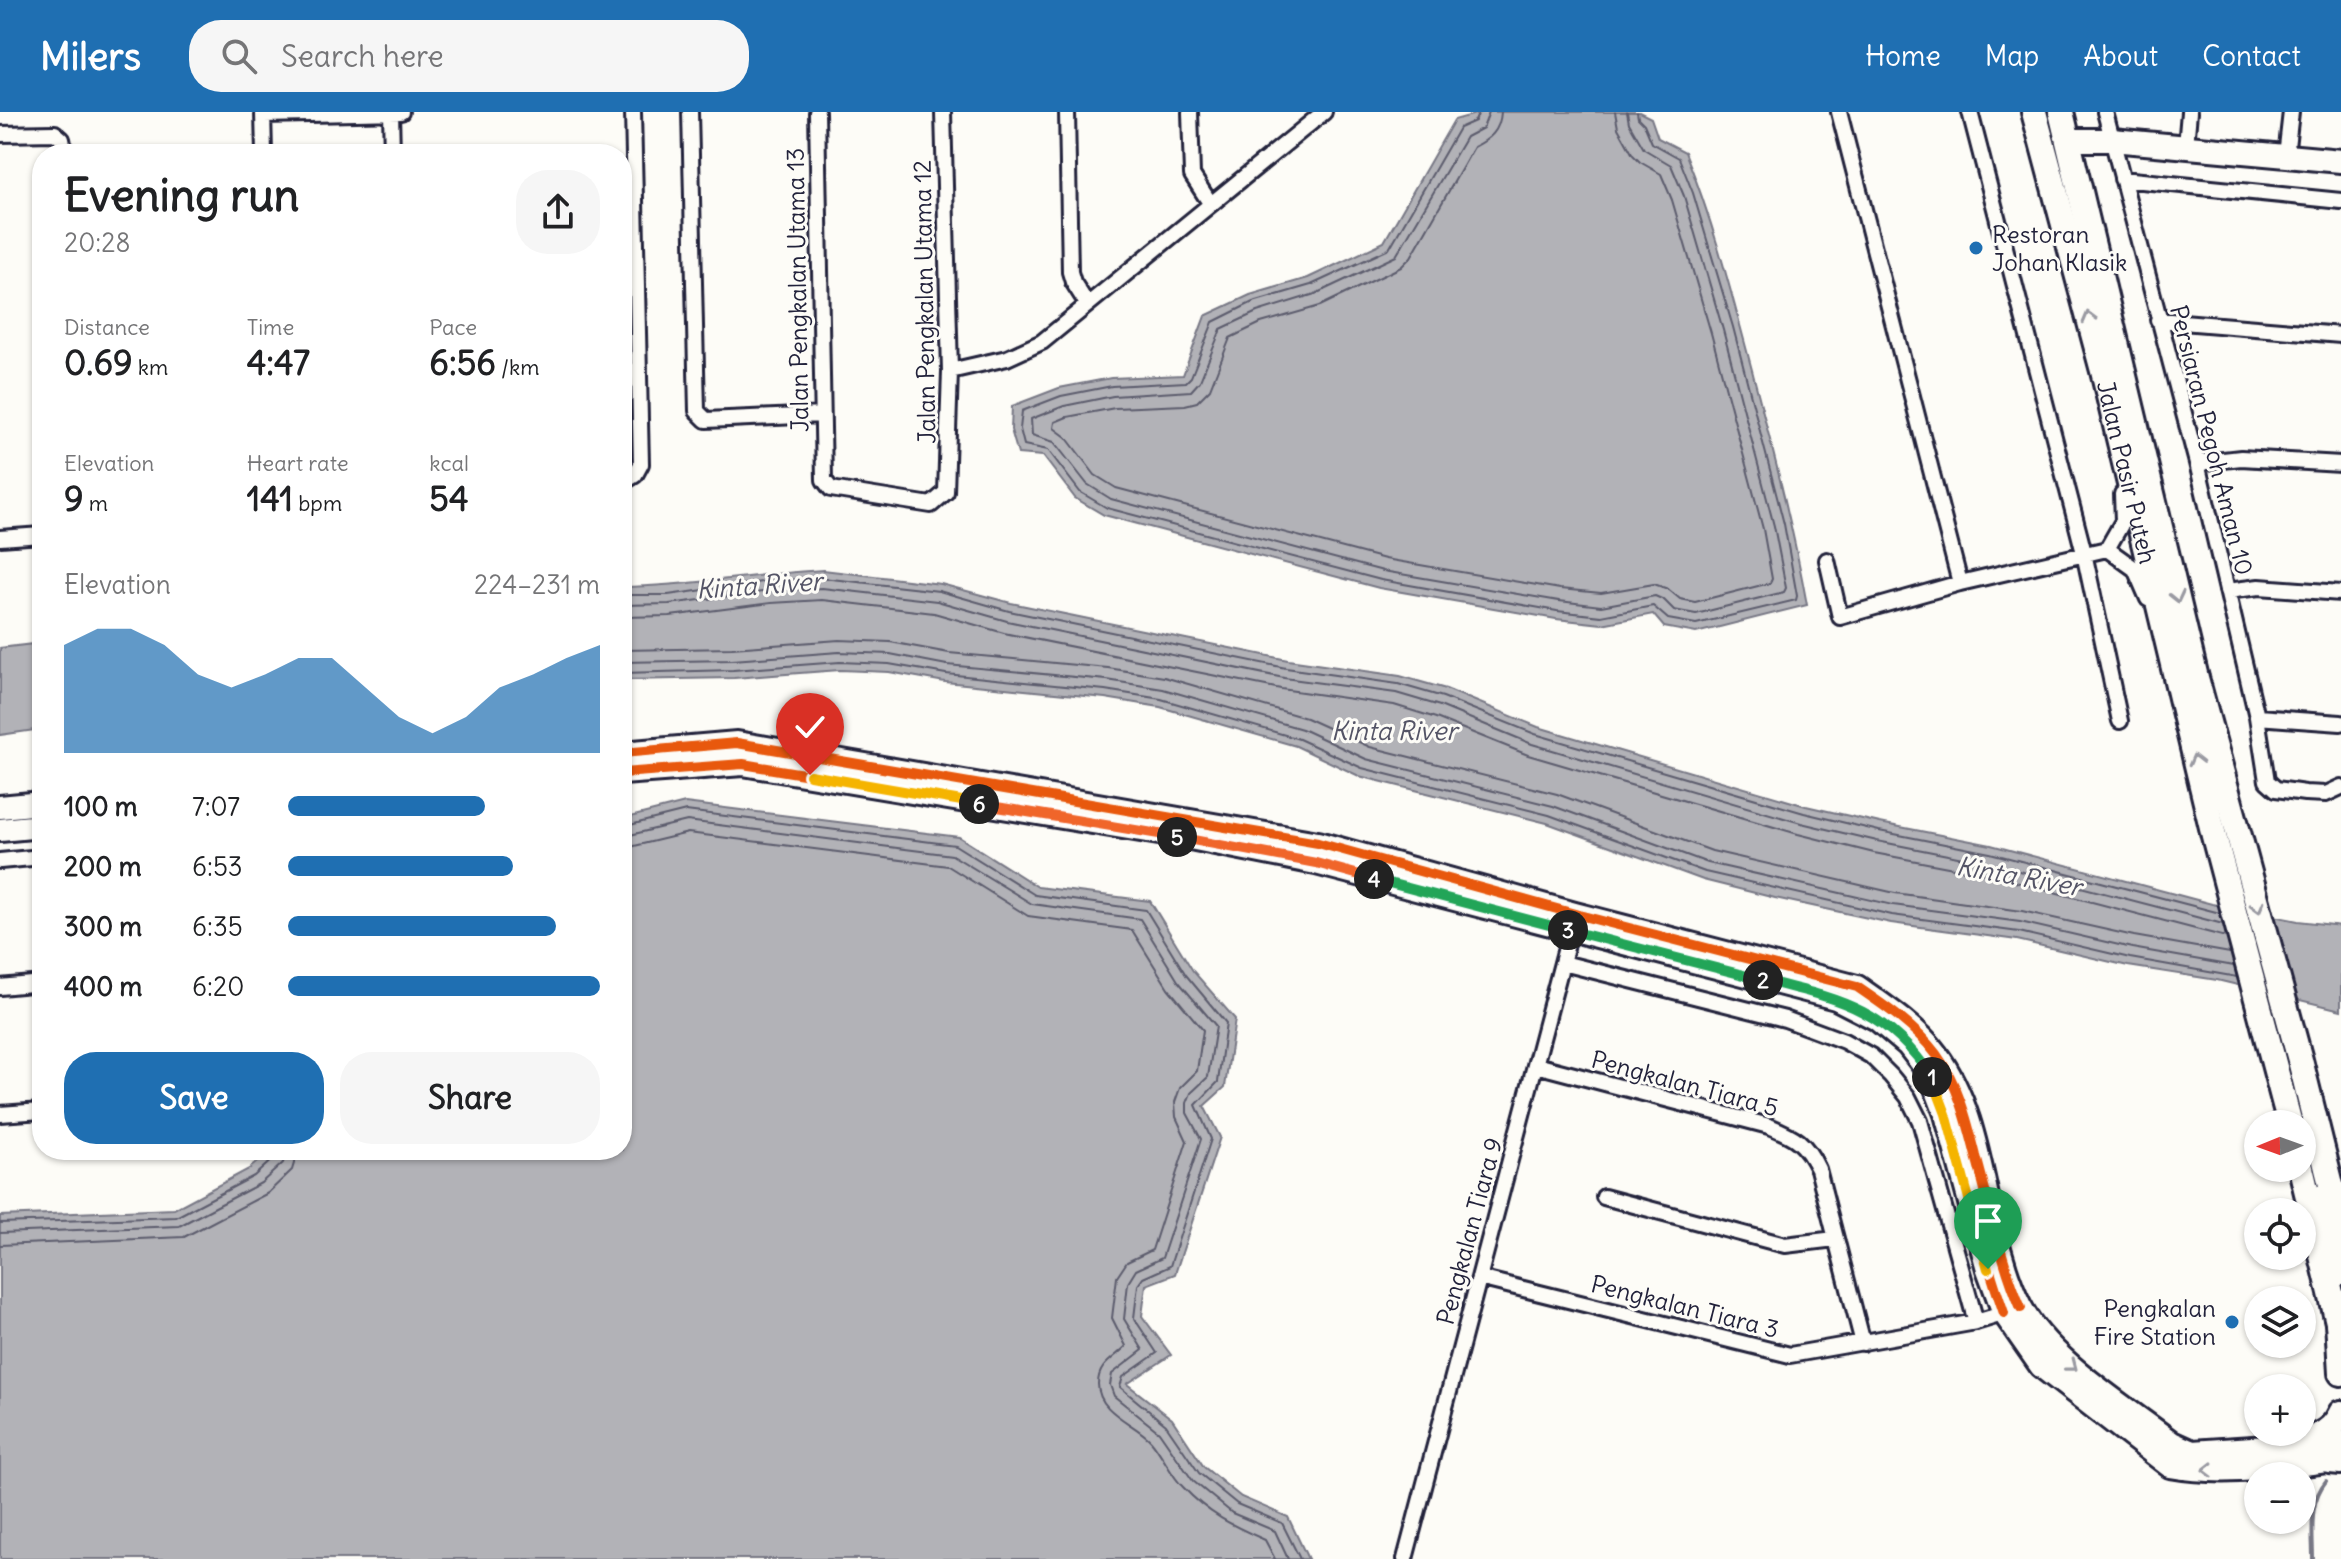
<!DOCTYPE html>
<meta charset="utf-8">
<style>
body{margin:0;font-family:Delius,sans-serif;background:#f6f6f6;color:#202124;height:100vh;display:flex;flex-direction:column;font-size:30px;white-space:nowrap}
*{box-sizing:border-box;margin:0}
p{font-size:26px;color:#757577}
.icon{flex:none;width:44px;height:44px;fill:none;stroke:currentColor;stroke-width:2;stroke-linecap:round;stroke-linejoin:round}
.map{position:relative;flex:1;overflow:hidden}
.sheet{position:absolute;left:32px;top:32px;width:600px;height:1016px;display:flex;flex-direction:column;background:#fff;border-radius:32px;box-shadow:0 2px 6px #0004}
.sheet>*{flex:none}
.needle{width:52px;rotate:269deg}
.fabs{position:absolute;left:2244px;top:998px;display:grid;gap:16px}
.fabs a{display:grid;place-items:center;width:72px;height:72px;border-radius:50%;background:#fff;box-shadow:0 2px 6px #0004;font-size:40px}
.pin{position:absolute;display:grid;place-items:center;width:68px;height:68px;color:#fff;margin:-82px -34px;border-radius:50% 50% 50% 0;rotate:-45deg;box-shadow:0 0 8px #0007}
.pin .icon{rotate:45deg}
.km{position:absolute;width:40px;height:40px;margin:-20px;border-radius:50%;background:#222;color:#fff;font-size:22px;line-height:40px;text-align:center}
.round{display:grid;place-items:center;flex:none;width:84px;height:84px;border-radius:32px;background:#f6f6f6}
.head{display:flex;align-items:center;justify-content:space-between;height:136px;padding:0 32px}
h1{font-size:44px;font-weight:700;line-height:60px}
.stats{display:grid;grid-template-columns:repeat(3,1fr);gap:12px;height:136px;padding:8px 32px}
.stats div{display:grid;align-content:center}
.stats b{font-size:34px;font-weight:700}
.stats small{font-size:22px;font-weight:400}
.stats p{font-size:22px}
.chart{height:224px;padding:16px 32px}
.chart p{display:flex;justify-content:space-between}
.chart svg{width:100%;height:144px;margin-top:8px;fill:#1f6fb2;opacity:.7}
.cta{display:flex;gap:16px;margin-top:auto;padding:16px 32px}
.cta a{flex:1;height:92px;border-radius:32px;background:#1f6fb2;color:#fff;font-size:32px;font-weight:700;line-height:92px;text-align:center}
.cta a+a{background:#f6f6f6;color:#202124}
ul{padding:0 32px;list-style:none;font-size:26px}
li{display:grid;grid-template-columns:128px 96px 1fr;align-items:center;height:60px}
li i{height:20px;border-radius:10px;background:#1f6fb2}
header{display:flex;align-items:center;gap:48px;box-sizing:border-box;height:112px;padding:0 40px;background:#1f6fb2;color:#fff}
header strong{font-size:38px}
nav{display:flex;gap:44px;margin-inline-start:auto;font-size:28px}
.search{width:560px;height:72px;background:#f6f6f6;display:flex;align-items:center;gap:20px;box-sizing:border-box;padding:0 28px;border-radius:32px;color:#757577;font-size:30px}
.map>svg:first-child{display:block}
.water{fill:#b2b2b7;stroke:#787885;stroke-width:2}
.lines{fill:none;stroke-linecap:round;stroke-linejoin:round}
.shore{stroke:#5c5c6d;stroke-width:2}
.stream{stroke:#787885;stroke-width:4}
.street-casing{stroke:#22223b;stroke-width:20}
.secondary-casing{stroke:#22223b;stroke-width:28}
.primary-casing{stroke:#22223b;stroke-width:30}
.street{stroke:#fdfcf7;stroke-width:14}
.secondary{stroke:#fdfcf7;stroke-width:22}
.primary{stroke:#fdfcf7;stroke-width:24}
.cycleway-casing{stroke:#fdfcf7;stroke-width:15}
.cycleway{stroke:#e8590c;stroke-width:10}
.oneway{stroke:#9a9aa2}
.split-1-casing{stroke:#fff;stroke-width:16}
.split-2-casing{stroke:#fff;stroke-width:16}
.split-3-casing{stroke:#fff;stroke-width:16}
.split-4-casing{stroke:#fff;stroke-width:16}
.split-5-casing{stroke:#fff;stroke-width:16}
.split-6-casing{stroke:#fff;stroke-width:16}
.split-7-casing{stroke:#fff;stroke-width:16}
.split-1{stroke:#f5b400;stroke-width:10}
.split-2{stroke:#22a559;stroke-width:10}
.split-3{stroke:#22a559;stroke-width:10}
.split-4{stroke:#22a559;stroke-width:10}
.split-5{stroke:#f0652b;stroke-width:10}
.split-6{stroke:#f0652b;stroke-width:10}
.split-7{stroke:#f5b400;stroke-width:10}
.poi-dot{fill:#1f6fb2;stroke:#fdfcf7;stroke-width:3}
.labels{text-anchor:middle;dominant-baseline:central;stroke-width:6;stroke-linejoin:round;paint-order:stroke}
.poi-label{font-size:24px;fill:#22223b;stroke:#fdfcf7;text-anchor:start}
.street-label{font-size:24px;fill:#22223b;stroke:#fdfcf7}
.water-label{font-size:26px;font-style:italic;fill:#545466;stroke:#fdfcf7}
</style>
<header>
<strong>Milers</strong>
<div class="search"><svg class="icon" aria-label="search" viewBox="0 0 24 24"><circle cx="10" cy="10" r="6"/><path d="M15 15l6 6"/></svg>Search here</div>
<nav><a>Home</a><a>Map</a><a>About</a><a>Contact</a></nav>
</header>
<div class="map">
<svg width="2341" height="1447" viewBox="0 0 2341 1447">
<rect width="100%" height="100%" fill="#fdfcf7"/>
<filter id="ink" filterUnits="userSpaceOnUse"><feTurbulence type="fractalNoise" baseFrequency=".0125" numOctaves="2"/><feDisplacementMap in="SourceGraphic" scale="16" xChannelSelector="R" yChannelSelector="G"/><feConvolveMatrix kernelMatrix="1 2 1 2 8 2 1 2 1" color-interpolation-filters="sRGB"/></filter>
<g filter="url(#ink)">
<path class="water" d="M 1483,0 L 1639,0 L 1651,6 L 1658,26 L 1685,40 C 1714,111 1733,187 1753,262 C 1773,339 1793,415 1807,493 L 1696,521 L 1664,515 L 1653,502 L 1602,512 L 1556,507 L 1379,476 L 1104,403 L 1075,386 L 1043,344 L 1018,342 L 1011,318 L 1012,294 L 1059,276 L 1111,266 L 1183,263 L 1205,204 L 1250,183 L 1308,166 L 1384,130 L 1454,8 Z
M 823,458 L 941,472 L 1011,491 L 1288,548 L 1400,564 L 1446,577 L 1538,615 L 1806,694 L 1880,711 L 1991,733 L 2212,792 L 2298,809 L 2341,814 L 2341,898 L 2217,868 L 2128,854 L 2017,828 L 1891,811 L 1775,786 L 1703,768 L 1547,711 L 1359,664 L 1296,634 L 1160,595 L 1105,586 L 945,570 L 889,560 L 840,558 L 734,566 L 622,568 L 622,475 C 690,474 755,462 823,458 Z
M 42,531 L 42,617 L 0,623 L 0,536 Z
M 685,691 L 959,725 L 1038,775 L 1150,789 L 1193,859 L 1235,907 L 1225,975 L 1204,994 L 1220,1025 L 1175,1162 L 1146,1173 L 1142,1204 L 1171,1243 L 1127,1272 L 1172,1307 L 1204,1355 L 1241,1385 L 1288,1405 L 1308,1447 L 0,1447 L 0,1104 L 174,1097 L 249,1057 L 271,1038 L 622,1038 L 622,707 Z"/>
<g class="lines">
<path class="shore" d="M 1479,0 L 1475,9 L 1459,16 L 1389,137 L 1311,173 L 1253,190 L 1213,210 L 1191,265 L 1186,270 L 1112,274 L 1061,284 L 1022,299 L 1020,317 L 1024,333 L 1048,338 L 1080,380 L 1107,396 L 1381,468 L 1557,499 L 1601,504 L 1653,494 L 1668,507 L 1696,512 L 1796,488 L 1797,484 L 1784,412 L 1733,215 L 1693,81 L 1679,46 L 1652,31 L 1644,12 L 1638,6 L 1637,0
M 1489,0 L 1483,16 L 1466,25 L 1396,144 L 1315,182 L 1257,200 L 1221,217 L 1200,269 L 1191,279 L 1113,284 L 1064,294 L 1031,307 L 1032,323 L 1054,330 L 1087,372 L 1111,387 L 1383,459 L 1559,489 L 1601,494 L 1655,484 L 1664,488 L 1674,498 L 1696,502 L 1784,480 L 1786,476 L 1774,414 L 1723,218 L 1684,84 L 1671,53 L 1644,37 L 1629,11 L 1627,0
M 1501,0 C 1500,19 1490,27 1474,35 L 1411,145 L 1401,155 L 1320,194 L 1261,211 L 1230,226 L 1210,277 L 1197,290 L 1185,293 L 1115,296 L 1067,305 L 1055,310 L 1054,316 L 1066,325 L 1095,363 L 1116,376 L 1385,447 L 1560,477 L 1601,481 L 1654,472 L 1668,477 L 1680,487 L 1695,490 L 1770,471 L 1772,467 L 1763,417 L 1711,221 L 1672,88 L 1661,62 L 1640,50 L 1633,43 L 1618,16 L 1615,0
M 622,483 L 668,483 L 769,469 L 822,466 L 939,479 L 1009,499 L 1286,556 L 1398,572 L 1443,585 L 1535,622 L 1804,701 L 1879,719 L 1990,741 L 2220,801
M 622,493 L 669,492 L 770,479 L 822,476 L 937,489 L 1007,509 L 1284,566 L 1396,581 L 1440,594 L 1532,632 L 1801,711 L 1877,729 L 1988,751 L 2223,812
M 622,505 L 670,504 L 771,491 L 822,488 L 934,501 L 1004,521 L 1281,577 L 1394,593 L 1436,606 L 1528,643 L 1798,722 L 1874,741 L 1985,762 L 2226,825
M 622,538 L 732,536 L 839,528 L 890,530 L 949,541 L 1108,556 L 1164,565 L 1306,606 L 1370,635 L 1557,682 L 1712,739 L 1895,781 L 2022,799 L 2134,824 L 2230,841
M 622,550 L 732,548 L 839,540 L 890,542 L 947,553 L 1107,568 L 1163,577 L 1302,617 L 1366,647 L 1553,694 L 1708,751 L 1893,793 L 2020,810 L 2132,836 L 2234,854
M 622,561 L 733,558 L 840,550 L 889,552 L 946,562 L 1105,578 L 1161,587 L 1299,627 L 1362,656 L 1549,703 L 1705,760 L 1892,803 L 2019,820 L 2130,846 L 2237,865
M 622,715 L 686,699 L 955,733 L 1035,783 L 1146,798 L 1186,863 L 1226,911 L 1218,970 L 1196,993 L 1211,1027 L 1170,1154 L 1143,1166 L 1138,1173 L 1134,1206 L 1157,1241 L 1123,1265 L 1120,1275 L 1166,1313 L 1199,1361 L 1237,1392 L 1282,1411 L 1300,1447
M 622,725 L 687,709 L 952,743 L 1032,792 L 1140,807 L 1178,869 L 1216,914 L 1208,965 L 1191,981 L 1187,991 L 1187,1001 L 1201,1027 L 1162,1146 L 1136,1158 L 1128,1171 L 1124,1207 L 1143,1238 L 1112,1262 L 1110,1273 L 1114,1284 L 1159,1320 L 1193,1369 L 1232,1401 L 1275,1419 L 1288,1447
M 622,737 L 688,721 L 948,754 L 1028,804 L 1132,818 L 1168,876 L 1203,918 L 1197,959 L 1180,976 L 1175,990 L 1176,1005 L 1187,1029 L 1152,1138 L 1127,1150 L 1117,1165 L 1112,1206 L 1126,1234 C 1114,1247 1098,1252 1098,1272 C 1098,1301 1135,1311 1151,1329 C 1163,1343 1170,1362 1183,1375 C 1208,1402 1233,1414 1265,1428 L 1275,1447
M 0,1111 L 176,1105 L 254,1064 L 274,1046 L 276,1038
M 0,1121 L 179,1114 L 261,1071 L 283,1051 L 286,1038
M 0,1133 L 184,1125 L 268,1081 L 292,1058 L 298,1038"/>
<path class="stream" d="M 2313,1447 C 2313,1420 2308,1391 2326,1369"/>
<g class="street-casing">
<path id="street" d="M 263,0 L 264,42
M 391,0 L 392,42
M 690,0 L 697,299 L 706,308 L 822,303
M 817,0 L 824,368 L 831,377 L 931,393 L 946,380 L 950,259 L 943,0
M 1067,0 L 1070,160 L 1073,170 L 1087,192
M 1190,0 L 1192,63 L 1210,91
M 1839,0 L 1960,471
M 1970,0 L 2084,441 L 2120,609
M 2105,0 L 2197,351 L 2257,605 L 2267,669 L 2276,677 L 2305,681 L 2326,682 L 2341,675
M 264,3 L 401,0
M 0,22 L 55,21 L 62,27 L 65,42
M 2186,34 L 2189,0
M 2286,44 L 2291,0
M 2122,67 L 2341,89
M 2158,208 L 2341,223
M 950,259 L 1007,246 L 1042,230 L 1324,0
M 2197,351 L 2241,346 L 2341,352
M 622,371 L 635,363 L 641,352 L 633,0
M 0,426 L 42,423
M 2107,437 L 2123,409 L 2122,382
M 1827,448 L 1840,505 L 1960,471 L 2107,437 L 2135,457 L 2148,487
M 2227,479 L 2259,475 L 2341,481
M 2257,605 L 2341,611
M 0,749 L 42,745
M 1563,851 L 1785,907 L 1844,929 L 1871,944 L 1891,964 L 1908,985 L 1920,1009 L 1976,1210
M 0,875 L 42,871
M 1536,953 L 1769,1014 C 1796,1025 1805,1030 1818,1057 L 1863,1231
M 0,1002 L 42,999
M 1604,1085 L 1785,1133 L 1835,1127
M 1479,1166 L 1790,1243 L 1976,1210 L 2009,1200
M 1405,1447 L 1573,809"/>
</g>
<g class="secondary-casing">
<path id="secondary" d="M 2068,28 L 2112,28 L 2341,49
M 622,641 L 737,631 L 1318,731 L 1575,802 L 1857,875 C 1884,894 1916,915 1936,942 C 1988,1012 1981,1116 2020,1194 C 2047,1247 2124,1294 2172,1331 L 2192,1340 L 2341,1330
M 622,661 L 743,652 L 1195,727 L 1316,751 L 1836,886 L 1877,907 L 1908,933 L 1931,963 L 1946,1002 L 1988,1157 L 2004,1201 L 2041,1254 L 2170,1354 C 2225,1364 2286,1355 2341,1347
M 0,695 L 42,691
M 0,718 L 42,714"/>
</g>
<g class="primary-casing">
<g id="primary">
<path id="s1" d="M 2034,0 L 2103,259 L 2214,724 L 2290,1012"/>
<path d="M 2061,0 L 2196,566 L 2300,948 L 2341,1113"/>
<path d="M 2301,1056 L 2341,1223"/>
<path d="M 2323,1085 L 2327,1111 L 2317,1122 L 2332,1132 L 2341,1161"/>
<path d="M 2338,1209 L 2341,1261"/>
<path d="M 2271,1335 C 2298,1329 2329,1329 2341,1301"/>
<path d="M 2330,1349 L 2341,1350"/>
</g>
</g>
<use href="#street" class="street"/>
<use href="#secondary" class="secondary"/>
<use href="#primary" class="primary"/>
<g class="cycleway-casing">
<path id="cycleway" d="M 622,641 L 737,631 L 1318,731 L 1575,802 L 1857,875 C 1885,894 1916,915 1936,942 C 1958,972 1967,1008 1976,1044 C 1990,1094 2000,1147 2021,1196
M 622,661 L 743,652 L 1195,727 L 1316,751 L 1836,886 C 1862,899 1887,911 1907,932 C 1945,971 1953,1028 1967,1078 C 1978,1120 1990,1161 2004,1201"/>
</g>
<use href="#cycleway" class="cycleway"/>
</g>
<defs><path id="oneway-chevron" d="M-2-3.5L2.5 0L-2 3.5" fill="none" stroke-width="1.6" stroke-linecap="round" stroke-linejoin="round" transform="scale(2)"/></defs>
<g class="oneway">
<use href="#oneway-chevron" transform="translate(2089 205) rotate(-105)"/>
<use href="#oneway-chevron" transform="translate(2177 485) rotate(77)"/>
<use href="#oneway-chevron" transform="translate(2195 648) rotate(-104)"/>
<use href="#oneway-chevron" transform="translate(2258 795) rotate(75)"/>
<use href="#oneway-chevron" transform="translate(2072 1254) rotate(38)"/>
<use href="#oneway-chevron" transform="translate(2208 1358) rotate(179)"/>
</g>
</g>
<g class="lines" filter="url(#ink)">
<g class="split-1-casing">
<path id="split-1" d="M 1932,965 L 1946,1002 L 1988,1157"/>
</g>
<g class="split-2-casing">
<path id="split-2" d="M 1763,868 C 1838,887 1886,896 1932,965"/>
</g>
<g class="split-3-casing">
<path id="split-3" d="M 1568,818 L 1763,868"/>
</g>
<g class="split-4-casing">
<path id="split-4" d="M 1374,767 L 1568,818"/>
</g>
<g class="split-5-casing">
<path id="split-5" d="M 1177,725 L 1316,751 L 1374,767"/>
</g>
<g class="split-6-casing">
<path id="split-6" d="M 979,692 L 1177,725"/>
</g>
<g class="split-7-casing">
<path id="split-7" d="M 810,663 L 979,692"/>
</g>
<use href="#split-1" class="split-1"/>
<use href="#split-2" class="split-2"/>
<use href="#split-3" class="split-3"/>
<use href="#split-4" class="split-4"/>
<use href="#split-5" class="split-5"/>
<use href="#split-6" class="split-6"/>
<use href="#split-7" class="split-7"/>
</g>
<g class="poi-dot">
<circle cx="1976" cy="136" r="8"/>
<circle cx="2232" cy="1210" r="8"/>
</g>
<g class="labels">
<g class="poi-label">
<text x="1992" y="122">Restoran<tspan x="1992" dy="28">Johan Klasik</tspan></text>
<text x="2216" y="1196" text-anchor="end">Pengkalan<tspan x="2216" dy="28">Fire Station</tspan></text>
</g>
<g class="street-label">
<text transform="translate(797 178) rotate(-91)">Jalan Pengkalan Utama 13</text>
<text transform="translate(924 190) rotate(-91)">Jalan Pengkalan Utama 12</text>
<text transform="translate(2212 328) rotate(76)">Persiaran Pegoh Aman 10</text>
<text stroke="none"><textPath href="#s1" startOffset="372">Jalan Pasir Puteh</textPath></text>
<text transform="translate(1685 971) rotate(15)">Pengkalan Tiara 5</text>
<text transform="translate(1469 1119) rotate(-75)">Pengkalan Tiara 9</text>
<text transform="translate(1685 1194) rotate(14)">Pengkalan Tiara 3</text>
</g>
<g class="water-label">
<text transform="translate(759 473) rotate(-4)">Kinta River</text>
<text x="1394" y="618">Kinta River</text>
<text transform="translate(2019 764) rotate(10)">Kinta River</text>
</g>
</g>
</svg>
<div class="fabs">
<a><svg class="needle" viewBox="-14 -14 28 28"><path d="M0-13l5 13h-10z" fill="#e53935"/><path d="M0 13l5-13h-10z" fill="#757577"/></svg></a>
<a><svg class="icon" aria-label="locate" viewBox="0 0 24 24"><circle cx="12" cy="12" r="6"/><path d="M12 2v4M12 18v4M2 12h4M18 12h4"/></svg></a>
<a><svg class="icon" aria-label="layers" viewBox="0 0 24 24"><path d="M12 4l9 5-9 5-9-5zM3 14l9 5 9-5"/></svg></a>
<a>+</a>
<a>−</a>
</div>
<div class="pin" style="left:1988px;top:1157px;background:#1e9e55"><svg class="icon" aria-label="arrive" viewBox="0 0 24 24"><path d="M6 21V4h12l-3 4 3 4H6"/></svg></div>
<div class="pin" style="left:810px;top:663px;background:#d93025"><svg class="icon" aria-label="check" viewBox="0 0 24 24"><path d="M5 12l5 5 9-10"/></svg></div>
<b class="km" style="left:1932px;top:965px">1</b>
<b class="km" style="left:1763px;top:868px">2</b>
<b class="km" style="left:1568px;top:818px">3</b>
<b class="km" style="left:1374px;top:767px">4</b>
<b class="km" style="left:1177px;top:725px">5</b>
<b class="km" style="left:979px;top:692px">6</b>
<section class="sheet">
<div class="head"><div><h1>Evening run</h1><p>20:28</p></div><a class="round"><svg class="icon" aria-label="share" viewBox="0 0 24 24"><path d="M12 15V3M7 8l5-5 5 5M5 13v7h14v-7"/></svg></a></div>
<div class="stats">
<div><p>Distance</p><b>0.69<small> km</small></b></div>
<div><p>Time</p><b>4:47</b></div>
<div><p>Pace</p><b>6:56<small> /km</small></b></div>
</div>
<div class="stats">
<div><p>Elevation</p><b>9<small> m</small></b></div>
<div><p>Heart rate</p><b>141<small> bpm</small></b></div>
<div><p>kcal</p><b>54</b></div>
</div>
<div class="chart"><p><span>Elevation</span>224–231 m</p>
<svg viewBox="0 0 160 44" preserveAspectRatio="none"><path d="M0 44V11L10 6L20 6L30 11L40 20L50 24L60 20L70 15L80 15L90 24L100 33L110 38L120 33L130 24L140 20L150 15L160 11V44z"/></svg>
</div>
<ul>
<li><b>100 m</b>7:07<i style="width:63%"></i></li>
<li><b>200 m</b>6:53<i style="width:72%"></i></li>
<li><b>300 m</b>6:35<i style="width:86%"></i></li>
<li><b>400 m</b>6:20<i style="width:100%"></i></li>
</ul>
<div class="cta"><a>Save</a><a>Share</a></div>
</section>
</div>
